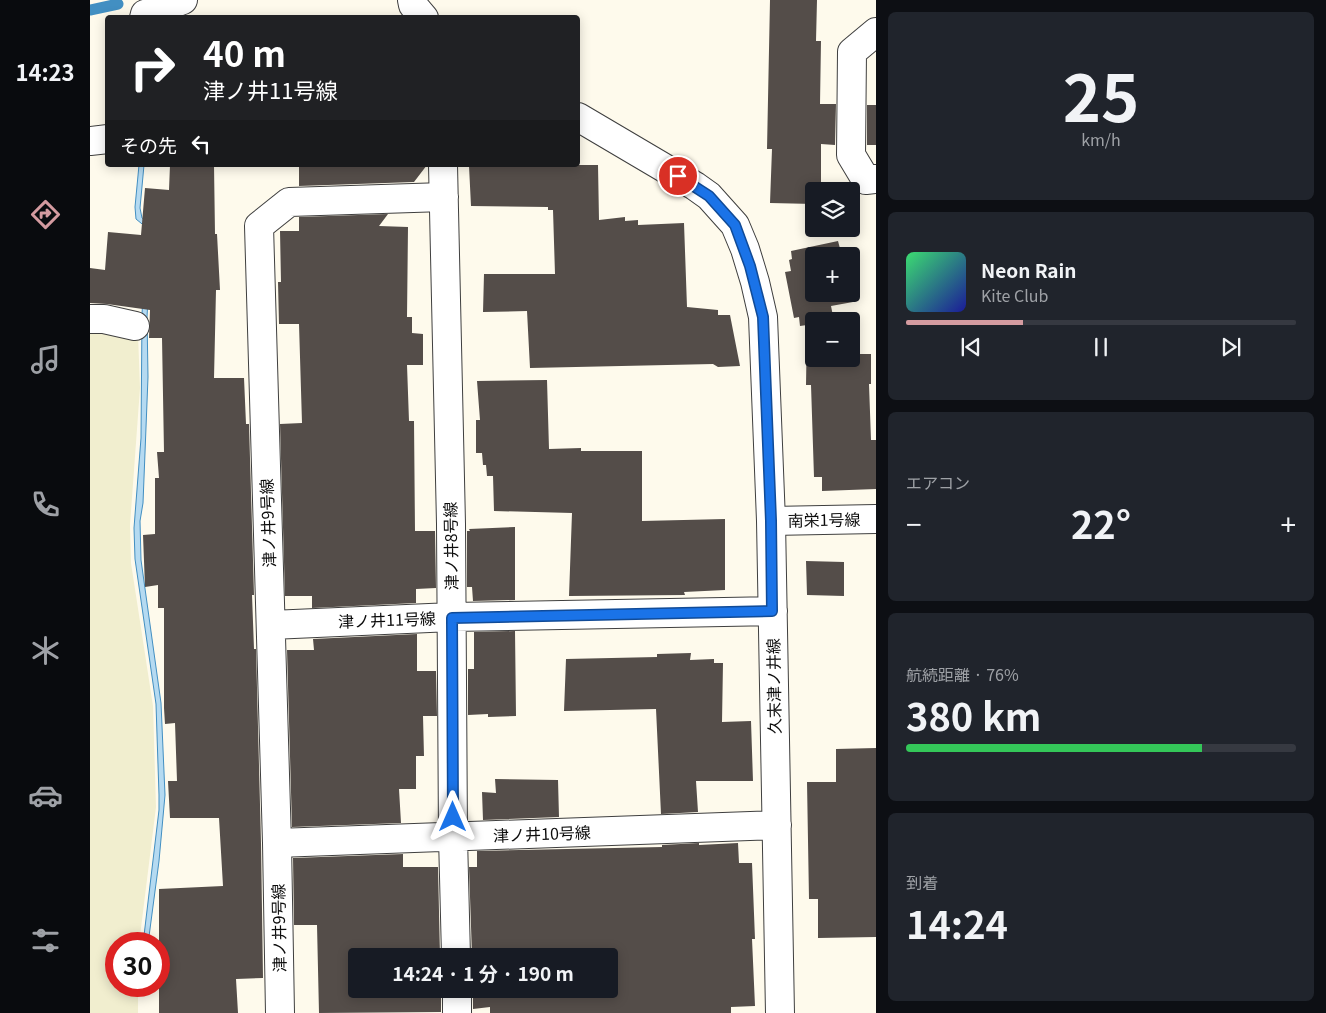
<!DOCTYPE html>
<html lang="ja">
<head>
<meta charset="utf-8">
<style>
  :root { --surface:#171b24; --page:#20242c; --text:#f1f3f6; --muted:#9ea1a6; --line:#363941; --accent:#d49ba0 }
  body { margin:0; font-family:Georgia,"Noto Sans JP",serif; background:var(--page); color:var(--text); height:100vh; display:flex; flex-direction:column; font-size:19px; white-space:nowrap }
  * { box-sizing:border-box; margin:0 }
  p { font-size:16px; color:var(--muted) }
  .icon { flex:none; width:28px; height:28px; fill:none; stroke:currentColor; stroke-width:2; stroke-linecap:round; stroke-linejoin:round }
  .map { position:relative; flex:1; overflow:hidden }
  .sheet { display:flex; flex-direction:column; gap:12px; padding:12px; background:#0d0f14; width:450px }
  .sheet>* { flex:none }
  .guide { position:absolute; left:15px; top:15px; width:475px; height:152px; border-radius:5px; box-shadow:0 2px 12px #0003; background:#202124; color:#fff; overflow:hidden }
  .controls { position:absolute; left:715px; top:182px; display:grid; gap:10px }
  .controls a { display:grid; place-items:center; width:55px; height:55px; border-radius:5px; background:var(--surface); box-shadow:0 2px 12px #0003; font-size:25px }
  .speed { position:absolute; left:15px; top:932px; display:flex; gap:10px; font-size:25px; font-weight:700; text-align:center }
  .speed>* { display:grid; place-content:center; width:65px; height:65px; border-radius:50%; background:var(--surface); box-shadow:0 2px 12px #0003; line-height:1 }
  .speed .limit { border:8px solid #d22; background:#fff; color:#111 }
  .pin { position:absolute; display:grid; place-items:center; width:42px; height:42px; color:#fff; margin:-21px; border:2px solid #fff; border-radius:50%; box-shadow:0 1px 5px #0007 }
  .me { position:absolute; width:55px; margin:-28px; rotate:0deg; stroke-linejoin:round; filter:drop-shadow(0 0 4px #0008) }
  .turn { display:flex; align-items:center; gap:18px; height:105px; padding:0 15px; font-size:22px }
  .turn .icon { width:65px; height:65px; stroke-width:2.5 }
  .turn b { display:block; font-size:35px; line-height:42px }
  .then { display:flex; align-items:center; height:48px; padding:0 15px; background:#0003; gap:10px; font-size:19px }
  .big { font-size:38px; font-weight:700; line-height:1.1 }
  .sheet .widget { flex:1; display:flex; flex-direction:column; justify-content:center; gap:8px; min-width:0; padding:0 18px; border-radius:8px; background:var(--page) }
  .sheet .dial { align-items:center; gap:0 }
  .dial b { font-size:65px; line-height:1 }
  .song { display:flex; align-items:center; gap:15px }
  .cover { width:60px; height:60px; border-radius:8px; background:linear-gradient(135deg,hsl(140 70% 55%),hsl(240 70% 35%)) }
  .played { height:5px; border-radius:2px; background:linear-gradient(90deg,var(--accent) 30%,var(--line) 30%) }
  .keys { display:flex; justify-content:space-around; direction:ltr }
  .heat { display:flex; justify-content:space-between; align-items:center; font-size:28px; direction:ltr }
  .charge { height:8px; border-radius:4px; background:linear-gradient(90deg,#34c759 76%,var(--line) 0) }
  .trip { position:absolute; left:258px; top:948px; width:270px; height:50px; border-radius:5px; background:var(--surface); box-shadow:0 2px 12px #0003; font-weight:700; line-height:50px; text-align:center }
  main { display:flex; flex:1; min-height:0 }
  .dock { display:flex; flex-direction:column; width:90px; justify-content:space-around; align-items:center; background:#090b0e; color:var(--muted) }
  .dock .icon { width:35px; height:35px }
  .dock .selected { color:var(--accent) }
  .dock b { font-size:22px; color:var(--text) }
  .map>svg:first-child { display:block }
  .farmland { fill:#f1eecf }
  .water { fill:#b5daf1; stroke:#428fc2 }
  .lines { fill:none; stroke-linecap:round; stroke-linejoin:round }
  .stream { stroke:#428fc2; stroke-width:11 }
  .building { fill:#544d49 }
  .minor-casing { stroke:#3f3f3f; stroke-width:30 }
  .minor { stroke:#fff; stroke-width:28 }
  .route-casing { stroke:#114b97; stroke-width:12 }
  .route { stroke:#1a73e8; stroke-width:9 }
  .labels { text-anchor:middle; stroke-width:5; stroke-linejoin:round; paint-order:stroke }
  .street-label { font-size:16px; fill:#0c0c0c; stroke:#fff }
</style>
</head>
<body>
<main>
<nav class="dock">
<b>14:23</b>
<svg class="icon selected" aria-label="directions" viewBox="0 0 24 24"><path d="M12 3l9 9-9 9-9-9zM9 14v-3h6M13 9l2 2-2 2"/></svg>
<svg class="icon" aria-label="music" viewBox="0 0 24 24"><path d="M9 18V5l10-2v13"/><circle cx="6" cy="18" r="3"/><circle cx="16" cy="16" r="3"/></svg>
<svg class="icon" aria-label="phone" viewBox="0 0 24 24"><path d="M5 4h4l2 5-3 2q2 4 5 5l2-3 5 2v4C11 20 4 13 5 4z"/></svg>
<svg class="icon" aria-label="climate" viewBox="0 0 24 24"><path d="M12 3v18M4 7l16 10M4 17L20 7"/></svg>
<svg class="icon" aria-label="car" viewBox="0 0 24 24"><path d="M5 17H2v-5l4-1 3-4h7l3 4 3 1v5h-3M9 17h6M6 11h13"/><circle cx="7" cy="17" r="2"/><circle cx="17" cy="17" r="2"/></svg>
<svg class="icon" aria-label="filters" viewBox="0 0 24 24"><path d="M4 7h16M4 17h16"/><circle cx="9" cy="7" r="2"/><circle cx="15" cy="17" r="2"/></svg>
</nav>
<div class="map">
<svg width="786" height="1013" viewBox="0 0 786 1013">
  <rect width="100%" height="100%" fill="#fefaec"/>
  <!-- farmland -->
  <path class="farmland" d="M0,329L48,334L50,388L40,525L41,563L63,706L66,807L49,944H26V986H48V1013H0Z"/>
  <!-- water -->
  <path class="water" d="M49,165H54L50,208L52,218L62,226L57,317L58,377L53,503L50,521L51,560L71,703L75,795L69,861L58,944H53L69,810V795L66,704L45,559L44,528L51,438L52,314L57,228L46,219L45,207Z"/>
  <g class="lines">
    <!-- stream -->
    <path class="stream" d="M0,10L28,4"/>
  </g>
  <!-- building -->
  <path class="building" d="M680,0H727L726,41H731L730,104H746L745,145L731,144V191H724V204L680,203L682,149H677Z
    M777,105H786V145H777Z
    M80,165H124L125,234H127L130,290H126L124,378H154L156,424H159L164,595H162L164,649H166L171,843L173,978L146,979L148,1013H69V889L133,886L129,818H80L78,781H87L85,723L75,724L74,708V608H68V585L55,587L53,535L65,534V478H69L67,452H74L72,338H59L60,310L17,304L0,303V268L15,270L18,232L51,235L55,188L79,190Z
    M209,165H337L324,182L209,186Z
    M398,165H508L509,220L535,217V221L548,220V225L594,223L597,307L628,310V315H640L650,366L628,367L623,364L440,368L437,311L393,312L394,274H465L463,210H458V207L381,206L379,166L398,167Z
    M298,214L289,226L318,227L317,317H322V333L333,334V365H317L319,421H324L325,531H345L346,588L326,589V603L222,608V596H195L190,424L212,423L209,324H189L188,282H191L190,231H209V217Z
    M748,241L752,256H724V294H761L763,302L741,306L744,321H724V359H761V354H781V384H779L781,440H786V489L732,491V477H724L721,385H716L717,325L710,326L709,317L704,318L695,272L701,271L699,260L702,259L701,251Z
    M457,380L459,449L491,448V451H552V521L635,519V590L594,592L595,595L479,596L482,513L404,511L403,476H397L396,465H393L392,453H386V420H390L387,381Z
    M425,527V600L383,601L382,587H377V531H380L379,529Z
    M716,561L754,562V596L717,595Z
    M425,631L426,716L398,717V714L378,715V669H384V632Z
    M327,634V671H346L347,716H333L334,756H326V789H309L311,823L202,827L197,650H224L223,639Z
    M601,653L600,660L624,659V663H633L632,722L661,721L663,781H606L608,812L571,814L566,709L474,711L476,659L567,657V654Z
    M786,748V937L728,938V899H719L717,782H746V749Z
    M405,779L468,780L469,817L393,820L392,792L406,793Z
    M609,843V845L648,843L649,863H662L665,939H662L665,1006L641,1007V1013H400V1007L383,1009V989H519V956H382L379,867H387V851L572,847V845Z
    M313,854V867H348L350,956H266V989H351V1012L229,1013L227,925H204L203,858Z"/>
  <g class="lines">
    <defs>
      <path id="minor" d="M322,0L323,5L334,18
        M54,18L55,14L93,0
        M786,32L762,52L761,155L776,180L786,179
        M488,117L605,186L619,196L645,225L655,249L665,282L673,317L681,521L690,1013
        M0,141L18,139
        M353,165L361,524L363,837L366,956
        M0,319H14L45,326
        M681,521L786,519
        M181,625L362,617L683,611
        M187,843L687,825
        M367,989V1013
        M190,1013L187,843L169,226L199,202L354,197"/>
    </defs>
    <!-- minor casing -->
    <use href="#minor" class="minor-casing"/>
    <!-- minor -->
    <use href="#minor" class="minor"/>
  </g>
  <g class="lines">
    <defs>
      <path id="route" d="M363,817L362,618L682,611L681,521L673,317L660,266L645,225L619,196L588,176"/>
    </defs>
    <!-- route casing -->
    <use href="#route" class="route-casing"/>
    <!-- route -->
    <use href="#route" class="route"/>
  </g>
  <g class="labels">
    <!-- street labels -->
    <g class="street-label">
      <text transform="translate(734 520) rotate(-1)" y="6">南栄1号線</text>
      <text transform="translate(178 523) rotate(-92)" y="6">津ノ井9号線</text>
      <text transform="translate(361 546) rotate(-91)" y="6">津ノ井8号線</text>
      <text transform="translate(297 620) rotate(-2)" y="6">津ノ井11号線</text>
      <text transform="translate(684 686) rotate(-91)" y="6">久末津ノ井線</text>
      <text transform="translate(452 834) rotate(-2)" y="6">津ノ井10号線</text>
      <text transform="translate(189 928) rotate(-91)" y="6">津ノ井9号線</text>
    </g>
  </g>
</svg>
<div class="controls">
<a><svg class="icon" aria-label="layers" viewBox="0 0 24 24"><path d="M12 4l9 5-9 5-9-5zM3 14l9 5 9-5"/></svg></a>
<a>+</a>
<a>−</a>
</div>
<div class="speed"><div class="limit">30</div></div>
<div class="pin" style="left:588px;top:176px;background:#d93025"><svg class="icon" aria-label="arrive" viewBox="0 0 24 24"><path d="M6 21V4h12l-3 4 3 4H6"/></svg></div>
<svg class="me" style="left:363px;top:817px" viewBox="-20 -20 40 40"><path d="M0-17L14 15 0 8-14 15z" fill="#1a73e8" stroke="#fff" stroke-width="4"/></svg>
<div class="trip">14:24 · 1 分 · 190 m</div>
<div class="guide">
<div class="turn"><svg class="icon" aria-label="right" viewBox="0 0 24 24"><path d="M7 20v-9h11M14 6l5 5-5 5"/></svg><div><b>40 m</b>津ノ井11号線</div></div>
<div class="then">その先<svg class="icon" aria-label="left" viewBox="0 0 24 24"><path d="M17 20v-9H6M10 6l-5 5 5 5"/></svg></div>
</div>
</div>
<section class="sheet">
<div class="widget dial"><b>25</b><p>km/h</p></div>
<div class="widget">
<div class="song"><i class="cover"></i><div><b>Neon Rain</b><p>Kite Club</p></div></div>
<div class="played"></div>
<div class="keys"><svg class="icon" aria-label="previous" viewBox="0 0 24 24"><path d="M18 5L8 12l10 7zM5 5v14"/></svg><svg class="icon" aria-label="pause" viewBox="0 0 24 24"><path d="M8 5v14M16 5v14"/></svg><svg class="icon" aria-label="next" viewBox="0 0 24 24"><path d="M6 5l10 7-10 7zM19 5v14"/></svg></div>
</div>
<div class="widget"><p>エアコン</p>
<div class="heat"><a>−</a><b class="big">22°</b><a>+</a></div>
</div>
<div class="widget"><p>航続距離 · 76%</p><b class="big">380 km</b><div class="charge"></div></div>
<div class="widget"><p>到着</p><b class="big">14:24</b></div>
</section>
</main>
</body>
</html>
